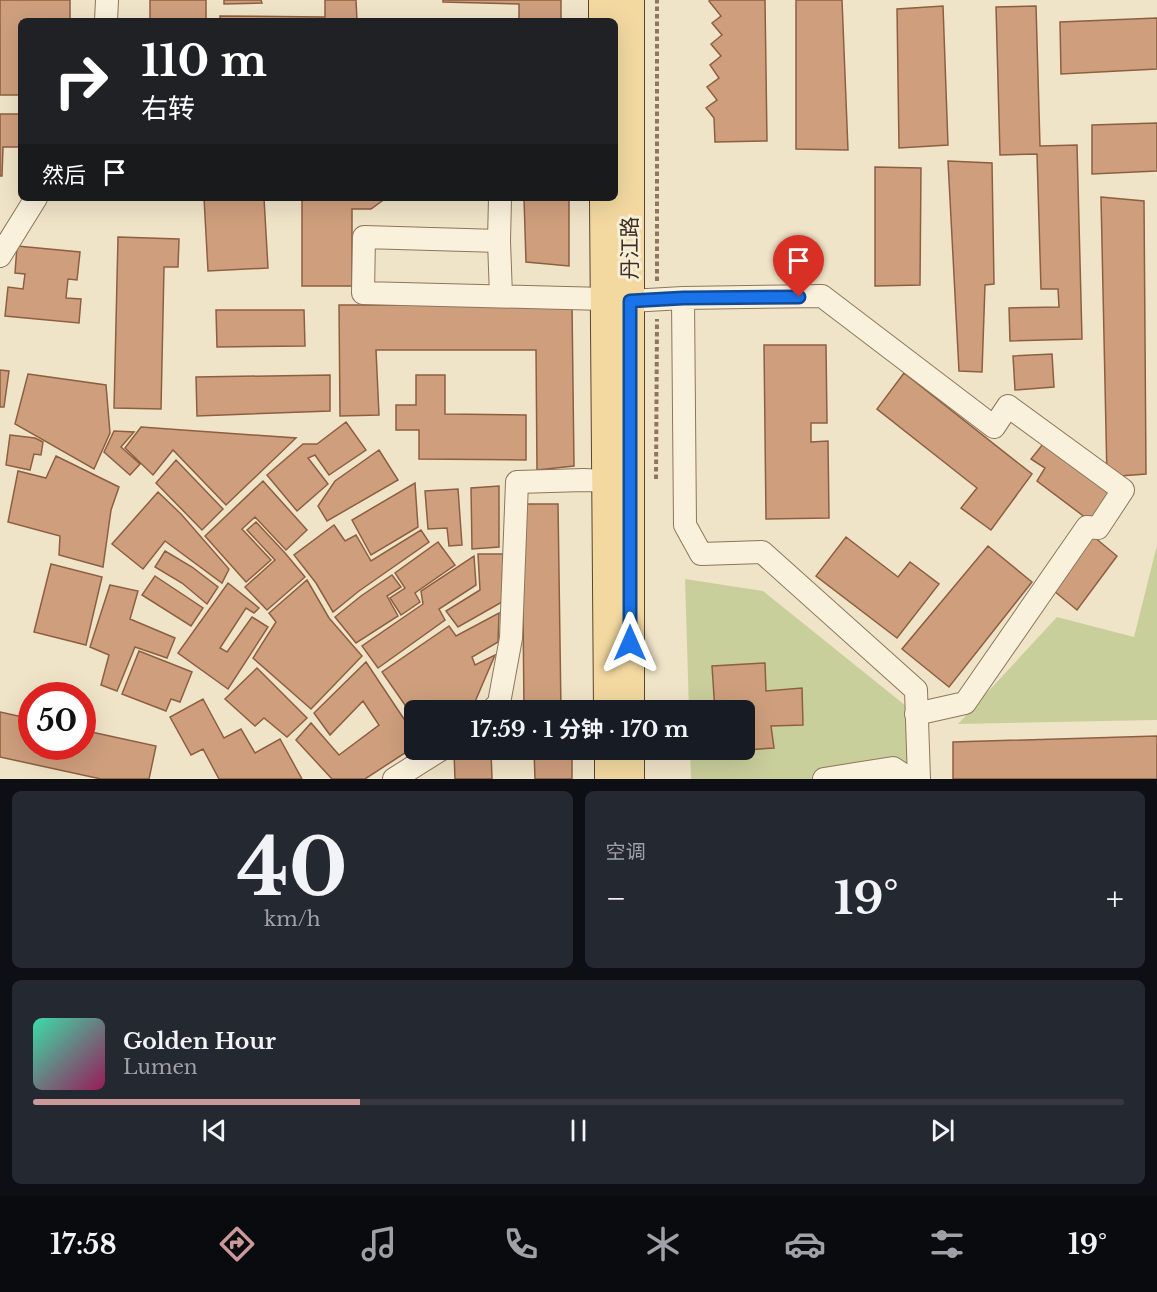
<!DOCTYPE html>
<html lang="zh">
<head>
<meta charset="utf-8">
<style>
  :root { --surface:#171b24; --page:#242831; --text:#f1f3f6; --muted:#9ea1a6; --line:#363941; --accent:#cc999b }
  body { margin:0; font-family:"Libre Baskerville","Noto Sans SC",serif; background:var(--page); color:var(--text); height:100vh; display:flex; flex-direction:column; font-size:22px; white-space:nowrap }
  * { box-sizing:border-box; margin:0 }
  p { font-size:20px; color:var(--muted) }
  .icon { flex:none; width:33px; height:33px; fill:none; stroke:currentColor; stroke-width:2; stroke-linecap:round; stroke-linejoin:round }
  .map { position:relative; height:779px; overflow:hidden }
  .sheet { display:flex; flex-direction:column; gap:12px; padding:12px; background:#0d0f14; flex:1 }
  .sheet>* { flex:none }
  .hud { position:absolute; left:18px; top:18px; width:600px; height:183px; border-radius:9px; box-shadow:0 6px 24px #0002; background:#202124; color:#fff; overflow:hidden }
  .speed { position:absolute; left:18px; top:682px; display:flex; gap:12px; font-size:30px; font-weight:700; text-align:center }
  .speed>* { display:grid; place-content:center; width:78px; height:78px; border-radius:50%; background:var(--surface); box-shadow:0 6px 24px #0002; line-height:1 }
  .speed .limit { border:9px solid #d22; background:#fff; color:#111 }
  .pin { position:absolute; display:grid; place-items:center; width:51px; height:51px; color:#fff; margin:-62px -26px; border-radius:50% 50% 50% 0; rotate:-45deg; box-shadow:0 0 6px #0007 }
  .pin .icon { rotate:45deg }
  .me { position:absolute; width:66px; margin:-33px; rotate:0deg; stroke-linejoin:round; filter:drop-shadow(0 0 4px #0008) }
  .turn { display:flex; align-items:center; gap:21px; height:126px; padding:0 24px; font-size:27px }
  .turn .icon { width:78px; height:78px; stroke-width:2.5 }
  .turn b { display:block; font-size:42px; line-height:51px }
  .then { display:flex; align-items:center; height:57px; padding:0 24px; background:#0003; gap:12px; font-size:22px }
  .big { font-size:45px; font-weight:700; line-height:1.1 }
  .sheet .tile { flex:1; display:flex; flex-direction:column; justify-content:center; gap:9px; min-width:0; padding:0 21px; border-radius:9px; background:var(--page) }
  .sheet .dial { align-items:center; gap:0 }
  .dial b { font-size:78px; line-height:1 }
  .song { display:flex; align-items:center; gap:18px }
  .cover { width:72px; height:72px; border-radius:9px; background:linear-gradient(135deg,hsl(160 70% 55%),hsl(330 70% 35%)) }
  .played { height:6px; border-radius:3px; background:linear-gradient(90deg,var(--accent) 30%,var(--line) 30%) }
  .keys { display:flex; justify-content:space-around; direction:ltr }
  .heat { display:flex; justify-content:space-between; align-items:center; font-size:33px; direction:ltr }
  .sheet .tiles { flex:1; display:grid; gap:12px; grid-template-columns:1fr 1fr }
  .tile:last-child { grid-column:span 2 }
  .trip { position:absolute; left:404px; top:700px; width:351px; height:60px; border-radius:9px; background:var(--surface); box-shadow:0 6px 24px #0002; font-weight:700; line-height:60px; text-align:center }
  .tabs { display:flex; height:96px; justify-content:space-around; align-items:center; background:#090b0e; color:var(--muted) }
  .tabs .icon { width:42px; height:42px }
  .tabs .active { color:var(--accent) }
  .tabs b { font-size:27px; color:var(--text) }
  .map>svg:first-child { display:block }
  .green { fill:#c9cf9b }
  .building { fill:#cf9f7d; stroke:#8d5f41; stroke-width:1.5 }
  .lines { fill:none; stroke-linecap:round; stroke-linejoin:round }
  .minor-casing { stroke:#8d765c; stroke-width:24 }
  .major-casing { stroke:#5b4430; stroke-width:30 }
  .path { stroke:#8d765c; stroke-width:4; stroke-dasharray:4.5 3; stroke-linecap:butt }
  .minor { stroke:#faf1dc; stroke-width:22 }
  .major { stroke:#f3d9a0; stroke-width:28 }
  .route-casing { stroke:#114b97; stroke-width:15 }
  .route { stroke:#1a73e8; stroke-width:10 }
  .labels { text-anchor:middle; stroke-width:6; stroke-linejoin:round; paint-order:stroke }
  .street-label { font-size:21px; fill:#3d2e20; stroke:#f7eed8 }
</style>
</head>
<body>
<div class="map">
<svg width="1157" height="779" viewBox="0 0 1157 779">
  <rect width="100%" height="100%" fill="#f0e4c8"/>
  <!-- green -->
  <path class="green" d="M1157,545V720L958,724L1057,617L1134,637Z
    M685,579L763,591L916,714L907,779H691L690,750H744V711H689Z"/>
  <!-- building -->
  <path class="building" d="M0,0H70V21H21V95H0Z
    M150,0H206V21H150Z
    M224,0H261L262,3L224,4Z
    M325,0H356L357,21H220V16L325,17Z
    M443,0H561V21H519V4L443,2Z
    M710,0H765L767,141L715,142L714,118L706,108L717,100L707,87L719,78L710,65L721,56L711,44L722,35L712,23L721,16L709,1Z
    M796,0H842L848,150L796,149Z
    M943,6L948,145L899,148L897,9Z
    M1036,6L1040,146L1077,145L1082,339L1010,341L1009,308L1059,307L1058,289H1041L1037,154L1000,155L996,7Z
    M1157,18V69L1061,74L1060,22Z
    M0,114H21V147H3L2,176H0Z
    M1157,123V171L1092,174V125Z
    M948,161L992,163L994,284L985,285L982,372L959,371Z
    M875,167L921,168L920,285L875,286Z
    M1101,197L1144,201L1146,474L1107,477Z
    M204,198H264L268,268L208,271Z
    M302,198H386L371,209H352V286H302Z
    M524,198H569V266L526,262Z
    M118,237L179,239L178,267H164L161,409L114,408Z
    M17,246L80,252L77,280L68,279L66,298L81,299L79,323L5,316L8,287L23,289L25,274L15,273Z
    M339,305H572L574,466L537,470L536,350H376L379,415L340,416Z
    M216,310H304L305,346L217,347Z
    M764,345H826L827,423H811V442L828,441L829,518L766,519Z
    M1052,354L1054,387L1015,390L1013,356Z
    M0,370L9,371L4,407H0Z
    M904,373L1032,474L991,530L961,508L977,488L877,409Z
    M28,374L106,385L110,433L94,469L15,424Z
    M330,375V411L197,416L196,377Z
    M416,375H445V414L526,415V460L419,459V430H396V405H416Z
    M346,422L366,450L329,475L315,455L308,458L328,484L297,511L267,475L303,444H317Z
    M141,427L296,438L226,505L173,450L153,475L125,448Z
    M114,431L134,432L121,447L140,464L130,475L104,452Z
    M10,435L35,438L43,442L41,455L34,454L30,470L6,465Z
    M1047,439L1113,488L1090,521L1037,481L1045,468L1031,459Z
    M379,450L398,480L327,521L318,506L335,481Z
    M56,456L119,487L111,510L103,567L59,555L60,536L8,522L18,471L46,478Z
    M176,460L223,509L202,530L156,483Z
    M263,481L307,530L286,550L255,517L242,529L271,560L246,582L205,536Z
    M415,483L418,527L371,555L352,520Z
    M499,486V547L472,549L471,488Z
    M458,489L462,545L449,546L447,528L428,529L425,491Z
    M158,492L181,514L229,569L222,583L165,541L143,569L112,544Z
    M522,504H558L561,711H524Z
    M256,522L285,553L305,577L267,610L245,587L275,560L247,530Z
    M334,525L345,541L356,535L371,561L421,530L429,542L359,591L333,612L316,583L294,555Z
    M1088,532L1117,556L1077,610L1048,586Z
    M846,537L898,577L910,562L939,584L897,638L816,576Z
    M438,542L455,565L415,593L420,602L401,615L390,598L405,588L395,573Z
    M988,546L1032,582L949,687L902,649Z
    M165,551L192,567L218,587L207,604L182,583L155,567Z
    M478,554H503L502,602L458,627L446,611L480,590Z
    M474,556L476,585L439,609L445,620L378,668L362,646L423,604L421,591Z
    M51,564L102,577L86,645L34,632Z
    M392,575L401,587L387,596L398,616L356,643L335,617L361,596Z
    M155,576L203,608L191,626L142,595Z
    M307,580L329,618L362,656L311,709L253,658L276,622L269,613Z
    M228,583L259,608L254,613L246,608L220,648L227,652L252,617L268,627L228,689L178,653Z
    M110,585L138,591L130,619L175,638L167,658L135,647L117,691L101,685L109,655L90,647Z
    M499,613L498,642L472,657L475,665L495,655L471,711H414V718L382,672L449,626L456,636Z
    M139,651L192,672L180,702L171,699L166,711L122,694Z
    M366,662L414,734V747L365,779H332L296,740L311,723L339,755L379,725L363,701L330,735L314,713Z
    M765,663L766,691L802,688L803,725L771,726L774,748L718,752L717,750H744V711H715L712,666Z
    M257,668L307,718L287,737L264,718L255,726L225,699Z
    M203,699L224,738L241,729L255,753L280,739L302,779H219L203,749L191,755L170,717Z
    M0,712L32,719V747H82V730L156,746L149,779H101L0,757Z
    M1157,736V779H953V742Z
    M534,750H572V779H535Z
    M491,751L492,779H455L454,752Z"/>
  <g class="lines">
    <defs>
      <path id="minor" d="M106,21L107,0
        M499,241L500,198
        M0,256L36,198
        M501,296L499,241L364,237L363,293L605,299
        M683,298L822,296L994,427L1008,406L1123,490L1098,528L1087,527L965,703L916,714
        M630,301L683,298L685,525L701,554L762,552L916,690L919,779
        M491,711L499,703L511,638L517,482L584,480L607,481
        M394,779L440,750
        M824,779L893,768L910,779"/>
      <path id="major" d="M603,0V21
        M604,198L608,711
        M630,711V0
        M609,750V779
        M630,779V750"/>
    </defs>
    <!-- minor casing -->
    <use href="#minor" class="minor-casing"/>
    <!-- major casing -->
    <use href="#major" class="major-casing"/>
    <!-- path -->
    <path class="path" d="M657,281V0
      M656,479L657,319"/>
    <!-- minor -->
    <use href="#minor" class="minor"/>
    <!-- major -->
    <use href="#major" class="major"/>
  </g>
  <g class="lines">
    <defs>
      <path id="route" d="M630,643V301L683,298L799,297"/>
    </defs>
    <!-- route casing -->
    <use href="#route" class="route-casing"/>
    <!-- route -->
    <use href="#route" class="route"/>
  </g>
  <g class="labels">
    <!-- street labels -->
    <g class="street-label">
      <text transform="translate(630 248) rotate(-90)" y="7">丹江路</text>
    </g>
  </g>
</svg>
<div class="speed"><div class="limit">50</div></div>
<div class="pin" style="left:799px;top:297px;background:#d93025"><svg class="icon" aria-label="arrive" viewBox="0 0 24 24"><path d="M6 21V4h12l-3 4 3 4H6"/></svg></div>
<svg class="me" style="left:630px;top:643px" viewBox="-20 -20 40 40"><path d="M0-17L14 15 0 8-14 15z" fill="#1a73e8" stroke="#fff" stroke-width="4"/></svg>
<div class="trip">17:59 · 1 分钟 · 170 m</div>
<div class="hud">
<div class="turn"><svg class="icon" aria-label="right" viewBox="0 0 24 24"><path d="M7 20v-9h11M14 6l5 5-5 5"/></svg><div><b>110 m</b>右转</div></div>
<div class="then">然后<svg class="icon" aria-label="arrive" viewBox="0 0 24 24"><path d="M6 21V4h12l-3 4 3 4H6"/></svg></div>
</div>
</div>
<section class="sheet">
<div class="tiles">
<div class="tile dial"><b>40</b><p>km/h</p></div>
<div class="tile"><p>空调</p>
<div class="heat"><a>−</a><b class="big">19°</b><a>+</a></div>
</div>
<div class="tile">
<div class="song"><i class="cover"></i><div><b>Golden Hour</b><p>Lumen</p></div></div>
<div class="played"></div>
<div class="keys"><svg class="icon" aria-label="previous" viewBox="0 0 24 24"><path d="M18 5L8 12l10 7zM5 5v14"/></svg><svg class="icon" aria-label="pause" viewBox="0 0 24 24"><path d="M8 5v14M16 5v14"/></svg><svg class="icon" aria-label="next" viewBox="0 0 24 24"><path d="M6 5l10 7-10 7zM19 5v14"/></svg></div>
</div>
</div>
</section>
<nav class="tabs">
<b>17:58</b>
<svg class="icon active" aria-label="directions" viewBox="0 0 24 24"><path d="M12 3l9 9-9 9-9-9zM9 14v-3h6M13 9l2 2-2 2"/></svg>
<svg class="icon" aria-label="music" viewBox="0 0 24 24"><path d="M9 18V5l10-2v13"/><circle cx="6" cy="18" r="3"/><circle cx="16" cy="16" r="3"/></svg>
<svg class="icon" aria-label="phone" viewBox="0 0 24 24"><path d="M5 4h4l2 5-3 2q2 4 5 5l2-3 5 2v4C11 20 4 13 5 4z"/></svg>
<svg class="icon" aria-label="climate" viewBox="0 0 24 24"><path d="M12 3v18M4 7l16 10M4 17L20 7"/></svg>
<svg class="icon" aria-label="car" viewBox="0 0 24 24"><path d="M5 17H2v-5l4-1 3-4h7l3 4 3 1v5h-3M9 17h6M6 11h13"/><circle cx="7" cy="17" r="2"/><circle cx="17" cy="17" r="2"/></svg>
<svg class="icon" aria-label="filters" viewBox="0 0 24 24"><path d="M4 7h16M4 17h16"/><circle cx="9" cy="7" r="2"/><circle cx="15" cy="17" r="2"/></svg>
<b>19°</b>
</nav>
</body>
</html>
